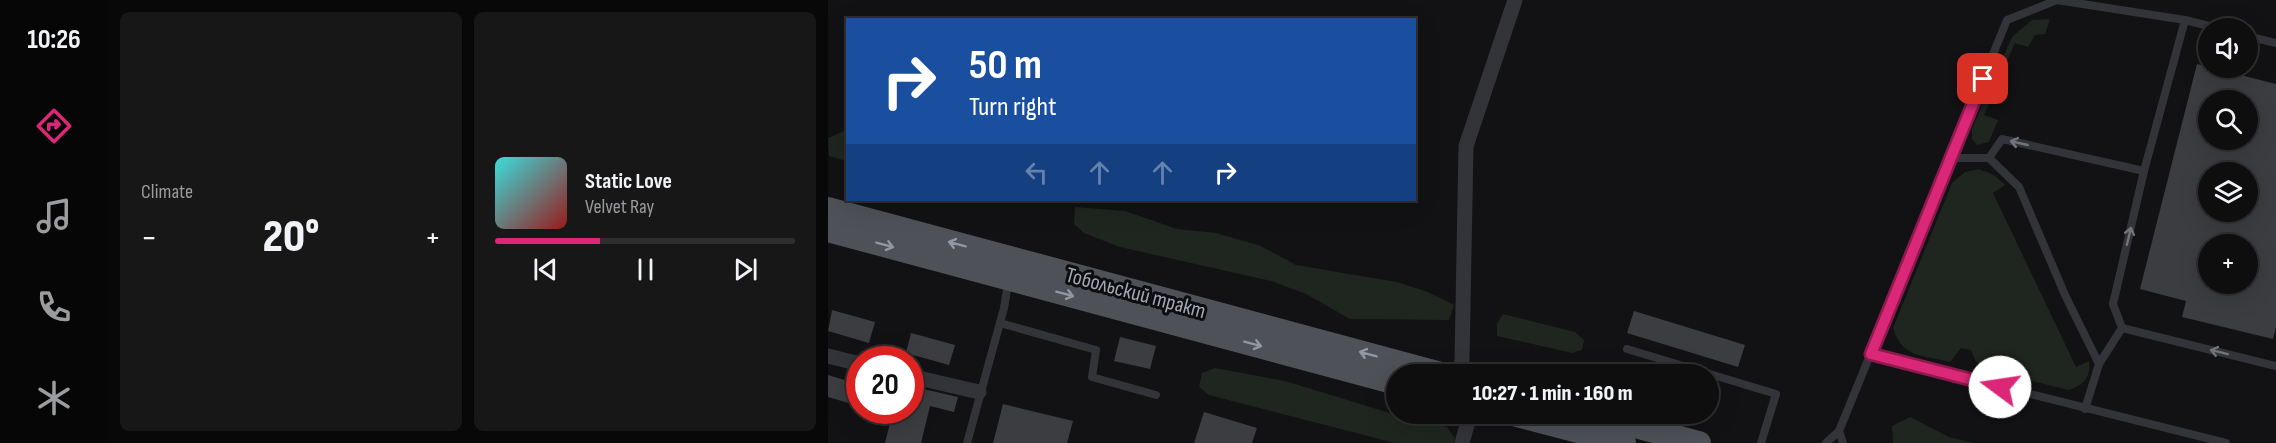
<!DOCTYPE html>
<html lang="en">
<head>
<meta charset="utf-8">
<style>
  :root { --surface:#0e0e0f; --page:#171718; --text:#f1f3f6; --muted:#9b9c9e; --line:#2e2e2f; --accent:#db2777 }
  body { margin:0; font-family:"Sofia Sans Condensed",sans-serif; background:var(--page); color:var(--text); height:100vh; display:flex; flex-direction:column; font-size:22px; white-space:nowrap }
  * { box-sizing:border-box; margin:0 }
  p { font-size:20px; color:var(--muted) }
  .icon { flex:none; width:33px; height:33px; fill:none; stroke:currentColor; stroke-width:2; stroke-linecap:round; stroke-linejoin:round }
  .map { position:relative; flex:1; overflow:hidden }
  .details { display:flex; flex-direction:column; gap:12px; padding:12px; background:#080808; width:720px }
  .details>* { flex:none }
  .guide { position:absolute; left:18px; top:18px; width:570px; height:183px; border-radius:0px; box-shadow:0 6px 24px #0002,0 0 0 2px var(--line); background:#1a4fa0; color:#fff; overflow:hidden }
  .buttons { position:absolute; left:1370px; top:18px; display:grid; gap:12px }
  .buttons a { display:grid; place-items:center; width:60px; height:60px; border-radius:50%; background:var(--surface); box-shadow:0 6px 24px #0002,0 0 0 2px var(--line); font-size:30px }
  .speed { position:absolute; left:18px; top:346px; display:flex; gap:12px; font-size:30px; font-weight:700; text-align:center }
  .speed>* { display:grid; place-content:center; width:78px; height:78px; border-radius:50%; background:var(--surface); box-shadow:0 6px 24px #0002,0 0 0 2px var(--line); line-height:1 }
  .speed .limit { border:9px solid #d22; background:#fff; color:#111 }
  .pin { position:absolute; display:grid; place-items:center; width:51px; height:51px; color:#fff; margin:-26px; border-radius:12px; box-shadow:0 3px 9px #0006 }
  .me { position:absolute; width:66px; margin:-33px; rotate:284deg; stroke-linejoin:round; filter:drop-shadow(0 0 4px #0008) }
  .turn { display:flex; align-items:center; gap:21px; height:126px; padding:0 24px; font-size:27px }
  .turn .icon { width:78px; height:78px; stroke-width:2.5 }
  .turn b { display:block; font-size:42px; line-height:51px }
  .lanes { display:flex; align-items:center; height:57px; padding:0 24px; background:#0003; justify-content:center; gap:30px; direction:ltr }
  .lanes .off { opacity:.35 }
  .big { font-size:45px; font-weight:800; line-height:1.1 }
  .details .tile { flex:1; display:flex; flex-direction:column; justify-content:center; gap:9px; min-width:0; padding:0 21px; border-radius:9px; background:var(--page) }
  .song { display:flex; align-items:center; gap:18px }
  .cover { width:72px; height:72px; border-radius:9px; background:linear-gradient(135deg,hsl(180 70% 55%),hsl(0 70% 35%)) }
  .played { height:6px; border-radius:3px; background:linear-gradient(90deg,var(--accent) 35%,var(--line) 35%) }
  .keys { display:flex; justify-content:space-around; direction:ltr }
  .heat { display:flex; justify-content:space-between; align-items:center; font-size:33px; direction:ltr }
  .details .tiles { flex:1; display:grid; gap:12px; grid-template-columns:repeat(2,1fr) }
  .trip { position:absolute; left:558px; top:364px; width:333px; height:60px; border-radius:30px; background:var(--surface); box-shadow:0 6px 24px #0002,0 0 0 2px var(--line); font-weight:800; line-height:60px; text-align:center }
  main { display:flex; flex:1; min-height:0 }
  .tabs { display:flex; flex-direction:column; width:108px; justify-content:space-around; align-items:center; background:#060606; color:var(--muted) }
  .tabs .icon { width:42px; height:42px }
  .tabs .active { color:var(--accent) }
  .tabs b { font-size:27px; color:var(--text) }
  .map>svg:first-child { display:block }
  .green { fill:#1e261f }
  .building { fill:#3c3d41; fill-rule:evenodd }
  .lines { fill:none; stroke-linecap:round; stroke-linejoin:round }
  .service { stroke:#333439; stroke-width:8 }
  .minor { stroke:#333439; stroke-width:15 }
  .primary { stroke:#4f5158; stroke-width:24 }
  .oneway { stroke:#71747d }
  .oneway2 { stroke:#9297a2 }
  .route-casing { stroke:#8e194d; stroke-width:15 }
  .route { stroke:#db2777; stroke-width:10 }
  .labels { text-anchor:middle; stroke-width:6; stroke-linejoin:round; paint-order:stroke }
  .street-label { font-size:22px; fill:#a3a8b4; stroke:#0d0d0f }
</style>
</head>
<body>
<main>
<nav class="tabs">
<b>10:26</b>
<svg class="icon active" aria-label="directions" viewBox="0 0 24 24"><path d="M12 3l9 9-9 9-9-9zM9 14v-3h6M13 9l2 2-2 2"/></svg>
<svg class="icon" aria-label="music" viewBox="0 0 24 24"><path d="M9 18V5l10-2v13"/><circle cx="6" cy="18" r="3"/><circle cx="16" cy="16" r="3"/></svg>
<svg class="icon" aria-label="phone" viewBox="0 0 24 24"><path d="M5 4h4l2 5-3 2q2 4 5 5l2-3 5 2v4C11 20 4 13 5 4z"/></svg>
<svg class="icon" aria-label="climate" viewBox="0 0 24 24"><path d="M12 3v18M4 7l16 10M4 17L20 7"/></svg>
</nav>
<section class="details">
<div class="tiles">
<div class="tile"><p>Climate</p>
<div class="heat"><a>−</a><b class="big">20°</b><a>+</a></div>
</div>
<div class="tile">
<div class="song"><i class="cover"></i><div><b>Static Love</b><p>Velvet Ray</p></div></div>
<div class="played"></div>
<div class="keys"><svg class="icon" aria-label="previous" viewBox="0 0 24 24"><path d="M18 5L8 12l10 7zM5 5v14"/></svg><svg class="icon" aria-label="pause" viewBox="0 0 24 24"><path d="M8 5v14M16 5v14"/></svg><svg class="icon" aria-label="next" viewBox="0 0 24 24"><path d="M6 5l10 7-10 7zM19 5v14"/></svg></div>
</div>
</div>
</section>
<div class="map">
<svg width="1448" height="443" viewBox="0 0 1448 443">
  <rect width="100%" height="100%" fill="#121214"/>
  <!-- green -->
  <path class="green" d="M1222,19L1217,34L1207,35L1200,47L1187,43L1156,115L1170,120L1161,142L1149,145L1144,139V129L1184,37L1204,20Z
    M19,130V161L1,156L0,138Z
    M1151,169L1166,175L1177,185L1165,193L1248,367L1261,361C1263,377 1256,385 1241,390L1159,370L1148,362L1143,350L1133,348L1122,362C1094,355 1074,358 1065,328L1124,183L1137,172Z
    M247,207L297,211L349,229L388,233L433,246L468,265L569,282L600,292L626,305L621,320L522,319L478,294L443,281L292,247L256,233L246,224Z
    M675,314L747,332L756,340L754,350L744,353L669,336V323Z
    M387,368L457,381L575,417L619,427L627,438L626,443H567L381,395L371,387L374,373Z
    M1082,417L1121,437L1145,443H1065L1064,426Z"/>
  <!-- building -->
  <path class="building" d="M1369,64L1448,84V327L1445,339L1354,317L1358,301L1312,289ZM1380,100H1419V140H1380ZM1380,172H1419V212H1380ZM1380,244H1419V284H1380Z
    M4,310L47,322L41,343L0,331Z
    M806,311L917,345L910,367L799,333Z
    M83,333L127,345L121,365L78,353Z
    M292,337L328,346L322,369L286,361Z
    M0,375L30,384L24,404L0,397Z
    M82,386L130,397L126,412L102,406L93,443H57L65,411H82Z
    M175,404L245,421L239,443H165Z
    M376,412L429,428L424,443H366Z"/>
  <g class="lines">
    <!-- service -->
    <path class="service" d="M1419,36L1448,43
      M1124,158H1161L1174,139L1316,171L1285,304L1294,328L1448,366
      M1161,158L1191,187L1237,295L1271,364L1257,409
      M1316,171L1357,20
      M172,323L268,350L264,377L328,395
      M799,349L948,394L933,443
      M1043,354L1398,443
      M1271,364L1294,328
      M1011,431L1015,443
      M139,443L176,308L180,283
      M998,443L1011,431L1179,20L1229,0L1357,20L1389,28"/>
    <!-- minor -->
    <path class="minor" d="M0,356L32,364
      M631,375L634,360L638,146L687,0
      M82,376L151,392
      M634,443L642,414"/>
    <!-- primary -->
    <path class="primary" d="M0,209L617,375
      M0,230L568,383
      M685,414L796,443
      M762,414L871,443"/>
  </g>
  <!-- one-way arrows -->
  <defs><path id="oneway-shaft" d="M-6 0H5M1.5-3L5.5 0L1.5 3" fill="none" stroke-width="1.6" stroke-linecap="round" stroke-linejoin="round" transform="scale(1.5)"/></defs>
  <g class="oneway">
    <use href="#oneway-shaft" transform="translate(1191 143) rotate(-167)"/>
    <use href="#oneway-shaft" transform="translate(1301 236) rotate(-76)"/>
    <use href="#oneway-shaft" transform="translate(1391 352) rotate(-166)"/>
  </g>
  <g class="oneway2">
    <use href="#oneway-shaft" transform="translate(129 244) rotate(-165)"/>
    <use href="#oneway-shaft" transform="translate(57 245) rotate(15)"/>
    <use href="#oneway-shaft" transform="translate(237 294) rotate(15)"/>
    <use href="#oneway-shaft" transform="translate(425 344) rotate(15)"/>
    <use href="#oneway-shaft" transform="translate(540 354) rotate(-165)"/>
  </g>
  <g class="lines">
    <defs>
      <path id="route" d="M1155,79L1043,354L1172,387"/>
    </defs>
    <!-- route casing -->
    <use href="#route" class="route-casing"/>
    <!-- route -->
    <use href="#route" class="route"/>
  </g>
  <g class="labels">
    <!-- street labels -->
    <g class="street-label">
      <text transform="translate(308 292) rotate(15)" y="8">Тобольский тракт</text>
    </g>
  </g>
</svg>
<div class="buttons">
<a><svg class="icon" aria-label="sound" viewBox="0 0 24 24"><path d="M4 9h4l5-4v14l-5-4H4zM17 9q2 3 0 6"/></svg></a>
<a><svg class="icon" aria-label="search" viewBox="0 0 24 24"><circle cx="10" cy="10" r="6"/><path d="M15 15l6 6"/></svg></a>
<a><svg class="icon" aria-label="layers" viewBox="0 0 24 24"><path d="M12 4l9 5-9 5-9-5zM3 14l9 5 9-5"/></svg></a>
<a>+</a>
</div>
<div class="speed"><div class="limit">20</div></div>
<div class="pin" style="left:1155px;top:79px;background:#d93025"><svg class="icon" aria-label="arrive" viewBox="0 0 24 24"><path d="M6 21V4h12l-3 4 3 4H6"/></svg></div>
<svg class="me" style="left:1172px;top:387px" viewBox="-20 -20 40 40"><circle r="19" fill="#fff"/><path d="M0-13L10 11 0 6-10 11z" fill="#db2777"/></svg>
<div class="trip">10:27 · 1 min · 160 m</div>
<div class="guide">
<div class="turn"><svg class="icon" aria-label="right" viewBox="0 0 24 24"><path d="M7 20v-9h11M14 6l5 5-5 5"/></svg><div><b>50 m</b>Turn right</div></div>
<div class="lanes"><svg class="icon off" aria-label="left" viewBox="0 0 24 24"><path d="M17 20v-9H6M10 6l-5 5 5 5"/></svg><svg class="icon off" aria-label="ahead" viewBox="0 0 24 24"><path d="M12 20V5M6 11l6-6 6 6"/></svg><svg class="icon off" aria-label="ahead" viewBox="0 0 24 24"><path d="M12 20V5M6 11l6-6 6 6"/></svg><svg class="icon" aria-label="right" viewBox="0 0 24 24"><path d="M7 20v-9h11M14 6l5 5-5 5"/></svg></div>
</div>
</div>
</main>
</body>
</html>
